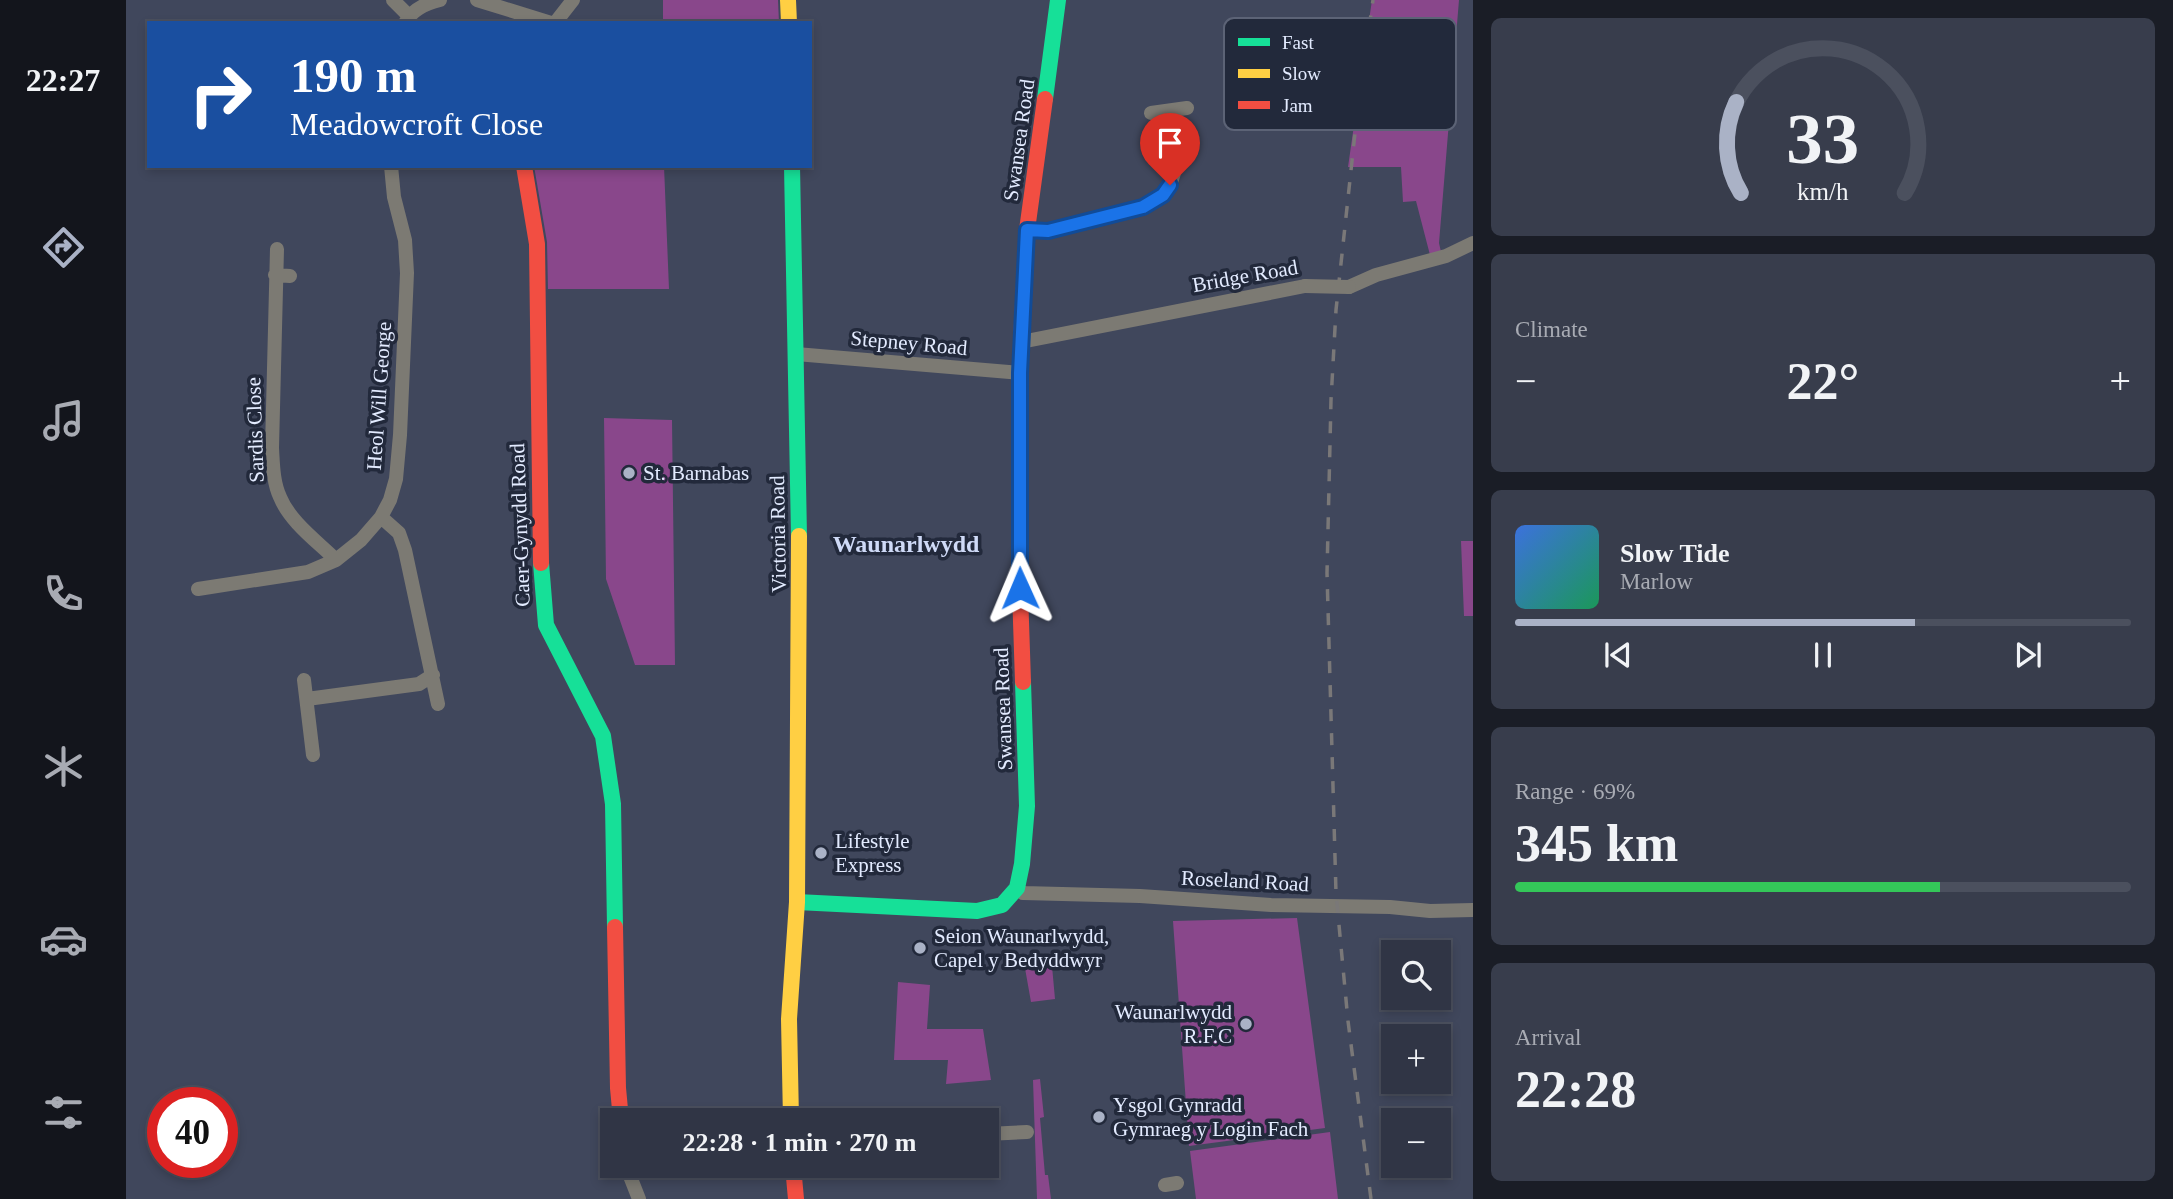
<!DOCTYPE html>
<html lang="en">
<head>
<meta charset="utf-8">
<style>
  :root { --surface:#303545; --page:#383d4c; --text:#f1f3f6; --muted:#a8abb3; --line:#4b505e; --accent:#aab2c6 }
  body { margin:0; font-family:"Times New Roman",serif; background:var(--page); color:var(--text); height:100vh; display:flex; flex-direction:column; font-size:26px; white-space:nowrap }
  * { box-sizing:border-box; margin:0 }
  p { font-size:23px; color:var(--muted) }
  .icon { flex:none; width:38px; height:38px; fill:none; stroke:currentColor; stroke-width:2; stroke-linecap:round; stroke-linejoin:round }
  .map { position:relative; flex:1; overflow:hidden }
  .sheet { display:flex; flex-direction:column; gap:18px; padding:18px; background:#1a1d26; width:700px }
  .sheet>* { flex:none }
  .banner { position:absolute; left:21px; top:21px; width:665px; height:147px; border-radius:0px; box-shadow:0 4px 10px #0003,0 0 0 2px var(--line); background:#1a4fa0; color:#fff; overflow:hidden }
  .buttons { position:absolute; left:1255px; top:940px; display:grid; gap:14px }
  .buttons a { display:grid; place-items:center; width:70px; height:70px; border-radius:0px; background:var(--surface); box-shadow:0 4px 10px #0003,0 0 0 2px var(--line); font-size:35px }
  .speed { position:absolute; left:21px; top:1087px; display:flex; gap:14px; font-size:35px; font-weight:700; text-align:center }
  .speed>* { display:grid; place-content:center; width:91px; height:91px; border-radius:50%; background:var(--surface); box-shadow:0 4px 10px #0003,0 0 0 2px var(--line); line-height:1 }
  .speed .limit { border:10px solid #d22; background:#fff; color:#111 }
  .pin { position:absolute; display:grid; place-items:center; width:60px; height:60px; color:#fff; margin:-72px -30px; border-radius:50% 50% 50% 0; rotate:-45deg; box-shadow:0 0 7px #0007 }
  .pin .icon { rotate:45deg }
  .me { position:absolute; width:77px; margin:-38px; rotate:359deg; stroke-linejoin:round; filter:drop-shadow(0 0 5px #0008) }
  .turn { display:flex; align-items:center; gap:24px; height:147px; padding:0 28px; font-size:32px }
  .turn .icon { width:91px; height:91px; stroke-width:2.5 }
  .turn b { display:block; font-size:49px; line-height:60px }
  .big { font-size:52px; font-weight:800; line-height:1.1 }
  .sheet .card { flex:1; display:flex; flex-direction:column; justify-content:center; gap:10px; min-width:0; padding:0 24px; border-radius:10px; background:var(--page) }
  .sheet .dial { align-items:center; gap:0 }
  .dial svg { height:182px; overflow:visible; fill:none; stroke:var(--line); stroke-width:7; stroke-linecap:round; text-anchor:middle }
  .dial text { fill:var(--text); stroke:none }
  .song { display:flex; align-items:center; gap:21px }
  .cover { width:84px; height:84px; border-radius:10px; background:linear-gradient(135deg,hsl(220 70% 55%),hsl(150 70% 35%)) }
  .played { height:7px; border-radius:4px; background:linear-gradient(90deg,var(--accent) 65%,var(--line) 65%) }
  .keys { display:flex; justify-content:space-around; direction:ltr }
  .heat { display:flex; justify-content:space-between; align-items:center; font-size:38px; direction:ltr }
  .charge { height:10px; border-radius:5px; background:linear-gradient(90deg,#34c759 69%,var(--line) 0) }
  .trip { position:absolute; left:474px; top:1108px; width:399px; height:70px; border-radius:0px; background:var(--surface); box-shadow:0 4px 10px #0003,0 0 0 2px var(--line); font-weight:800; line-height:70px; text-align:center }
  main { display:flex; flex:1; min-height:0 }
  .tabs { display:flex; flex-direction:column; width:126px; justify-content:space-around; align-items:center; background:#13151c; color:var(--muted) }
  .tabs .icon { width:49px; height:49px }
  .tabs .active { color:var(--accent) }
  .tabs b { font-size:32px; color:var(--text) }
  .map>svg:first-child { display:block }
  .green { fill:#89478b }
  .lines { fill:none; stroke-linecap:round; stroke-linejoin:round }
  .street { stroke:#7c7a73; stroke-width:14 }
  .fast { stroke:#16e098; stroke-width:16 }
  .slow { stroke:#ffcf43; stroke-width:16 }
  .jam { stroke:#f24e42; stroke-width:16 }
  .rail { stroke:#7a7878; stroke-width:3.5; stroke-dasharray:12 12; stroke-linecap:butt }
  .street-bridge { stroke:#7c7a73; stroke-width:14 }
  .route-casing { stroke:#114b97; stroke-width:18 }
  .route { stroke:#1a73e8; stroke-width:12 }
  .poi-dot { fill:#aab2c6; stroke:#22293b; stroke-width:2.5 }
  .labels { text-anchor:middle; stroke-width:7; stroke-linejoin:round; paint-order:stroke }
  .street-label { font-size:21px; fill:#e3ebff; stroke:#22293b }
  .poi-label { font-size:21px; fill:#e3ebff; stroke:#22293b; text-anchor:start }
  .quarter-label { font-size:24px; font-weight:bold; fill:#cfdaf7; stroke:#22293b }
  .key { fill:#22293b; stroke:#5c6376; stroke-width:2 }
  .key-label { font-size:19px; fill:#e3ebff }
</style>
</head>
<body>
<main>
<nav class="tabs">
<b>22:27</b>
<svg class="icon active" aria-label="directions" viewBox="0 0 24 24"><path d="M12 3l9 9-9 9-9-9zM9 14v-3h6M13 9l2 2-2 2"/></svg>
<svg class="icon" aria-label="music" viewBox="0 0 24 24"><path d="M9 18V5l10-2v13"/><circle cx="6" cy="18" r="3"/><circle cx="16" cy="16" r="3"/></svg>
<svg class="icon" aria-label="phone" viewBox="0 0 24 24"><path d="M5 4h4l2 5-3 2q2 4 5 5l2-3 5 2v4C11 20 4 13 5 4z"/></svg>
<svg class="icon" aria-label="climate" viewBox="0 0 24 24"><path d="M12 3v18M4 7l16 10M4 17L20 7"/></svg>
<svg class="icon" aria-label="car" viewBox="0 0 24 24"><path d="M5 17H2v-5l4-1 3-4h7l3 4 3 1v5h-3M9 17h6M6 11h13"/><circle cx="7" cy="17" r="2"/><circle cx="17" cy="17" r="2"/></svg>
<svg class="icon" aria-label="filters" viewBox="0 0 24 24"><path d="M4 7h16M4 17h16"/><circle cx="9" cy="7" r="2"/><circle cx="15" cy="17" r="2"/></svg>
</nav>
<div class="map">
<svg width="1347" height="1199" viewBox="0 0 1347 1199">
  <rect width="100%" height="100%" fill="#40475c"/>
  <!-- green -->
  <path class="green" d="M537,0H652L653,23H537Z
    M1246,0H1333L1313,243L1315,252L1304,255L1290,201L1277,202L1275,167H1222Z
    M408,166H538L543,289H422L421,242Z
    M478,418L546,420L549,665H509L480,579Z
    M1335,541H1347V616H1338Z
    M1171,918L1199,1128L1063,1146L1047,921Z
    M910,955L913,967L926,966L929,999L905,1002L897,957Z
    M772,982L804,985L801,1029H857L865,1080L820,1084L822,1060H768Z
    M914,1079L918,1117L914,1118L919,1175H922L925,1199H911L907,1080Z
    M1204,1132L1212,1199H1070L1064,1151Z"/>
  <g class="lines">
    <!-- street -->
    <path class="street" d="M267,0L283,16
      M351,0L425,23
      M279,23C286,10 301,3 314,0
      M429,23L447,0
      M1025,113L1061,108
      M901,230L922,231L1017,207L1037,195L1044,185L1050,167L1042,111
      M151,249L146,448C147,464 147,482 154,497C164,522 192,542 210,560
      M149,275L164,276
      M1223,287L1250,275L1320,256L1347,243
      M895,342L1179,286
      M670,354L894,373
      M255,517L273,533L279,550L312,704
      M72,589L182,572L210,560L235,540L255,517L264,500L270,479L274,435L281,273L279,240L268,197L265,166
      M178,680L187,755
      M181,699L293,684L307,675
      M891,888L897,893L1014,896L1145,905L1264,907L1304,911L1347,910
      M861,1134L901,1132
      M500,1166L513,1199
      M1039,1185L1051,1183"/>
    <!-- fast -->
    <path class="fast" d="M919,99L932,0
      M666,166L673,536
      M415,563L420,625L477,736L487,804L489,927
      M671,902L851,911L876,905L891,888L896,864L901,806L897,682"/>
    <!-- slow -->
    <path class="slow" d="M662,0L663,23
      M665,1120L663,1019L671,902L673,536"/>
    <!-- jam -->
    <path class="jam" d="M398,166L411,244L415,563
      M897,682L893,561L895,342L901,230L919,99
      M489,927L492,1088L495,1120
      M667,1166L670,1199"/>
    <!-- rail -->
    <path class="rail" d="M1245,1199L1222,1021L1210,893L1201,573L1205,400L1210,310L1232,105L1247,0"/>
    <!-- street-bridge -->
    <path class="street-bridge" d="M1179,286L1223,287"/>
  </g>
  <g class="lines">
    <defs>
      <path id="route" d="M894,588V373L901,230L922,231L1017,207L1037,195L1044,185"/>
    </defs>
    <!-- route casing -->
    <use href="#route" class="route-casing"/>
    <!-- route -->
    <use href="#route" class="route"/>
  </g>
  <!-- markers -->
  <g class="poi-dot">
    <circle cx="503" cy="473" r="7"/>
    <circle cx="695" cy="853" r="7"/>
    <circle cx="794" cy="948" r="7"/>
    <circle cx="1120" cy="1024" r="7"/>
    <circle cx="973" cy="1117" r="7"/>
  </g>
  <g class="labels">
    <!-- street labels -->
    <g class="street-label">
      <text transform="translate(893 140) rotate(-82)" y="7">Swansea Road</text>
      <text transform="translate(1119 276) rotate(-10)" y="7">Bridge Road</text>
      <text transform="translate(783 343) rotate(5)" y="7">Stepney Road</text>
      <text transform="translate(253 396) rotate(-86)" y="7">Heol Will George</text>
      <text transform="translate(129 430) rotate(-92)" y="7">Sardis Close</text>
      <text transform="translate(394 525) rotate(-92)" y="7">Caer-Gynydd Road</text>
      <text transform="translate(652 534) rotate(-91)" y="7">Victoria Road</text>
      <text transform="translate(877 709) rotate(-92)" y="7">Swansea Road</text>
      <text transform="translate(1119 881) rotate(3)" y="7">Roseland Road</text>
    </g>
    <!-- poi labels -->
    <g class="poi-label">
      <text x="517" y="480">St. Barnabas</text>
      <text x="709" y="848">Lifestyle<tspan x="709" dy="24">Express</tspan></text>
      <text x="808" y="943">Seion Waunarlwydd,<tspan x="808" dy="24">Capel y Bedyddwyr</tspan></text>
      <text x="1106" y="1019" text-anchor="end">Waunarlwydd<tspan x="1106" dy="24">R.F.C</tspan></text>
      <text x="987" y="1112">Ysgol Gynradd<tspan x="987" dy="24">Gymraeg y Login Fach</tspan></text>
    </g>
    <!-- quarter labels -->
    <g class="quarter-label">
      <text x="780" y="552">Waunarlwydd</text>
    </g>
  </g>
  <!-- legend -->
  <rect x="1098" y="18" width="232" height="112" rx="10" class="key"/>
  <rect x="1112" y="38" width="32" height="8" fill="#16e098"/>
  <rect x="1112" y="69" width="32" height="9" fill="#ffcf43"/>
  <rect x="1112" y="101" width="32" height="8" fill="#f24e42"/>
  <g class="key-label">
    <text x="1156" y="49">Fast</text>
    <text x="1156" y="80">Slow</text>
    <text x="1156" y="112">Jam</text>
  </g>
</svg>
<div class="buttons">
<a><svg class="icon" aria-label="search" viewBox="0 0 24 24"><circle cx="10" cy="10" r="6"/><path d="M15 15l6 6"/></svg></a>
<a>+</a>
<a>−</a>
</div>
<div class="speed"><div class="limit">40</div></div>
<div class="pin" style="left:1044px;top:185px;background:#d93025"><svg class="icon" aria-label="arrive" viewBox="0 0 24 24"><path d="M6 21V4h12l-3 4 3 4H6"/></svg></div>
<svg class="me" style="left:894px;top:588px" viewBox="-20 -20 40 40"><path d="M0-17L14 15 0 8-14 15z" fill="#1a73e8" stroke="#fff" stroke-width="4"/></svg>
<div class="trip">22:28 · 1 min · 270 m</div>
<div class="banner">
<div class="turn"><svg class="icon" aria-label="right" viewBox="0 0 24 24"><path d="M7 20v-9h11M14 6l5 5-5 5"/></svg><div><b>190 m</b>Meadowcroft Close</div></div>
</div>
</div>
<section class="sheet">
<div class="card dial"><svg viewBox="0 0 100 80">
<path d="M14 69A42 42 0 1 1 86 69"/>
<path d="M14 69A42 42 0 0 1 12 29" stroke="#aab2c6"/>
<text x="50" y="56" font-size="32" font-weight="700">33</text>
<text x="50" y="72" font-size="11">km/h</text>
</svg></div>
<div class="card"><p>Climate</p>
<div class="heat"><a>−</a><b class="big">22°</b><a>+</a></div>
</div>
<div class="card">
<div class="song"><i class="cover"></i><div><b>Slow Tide</b><p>Marlow</p></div></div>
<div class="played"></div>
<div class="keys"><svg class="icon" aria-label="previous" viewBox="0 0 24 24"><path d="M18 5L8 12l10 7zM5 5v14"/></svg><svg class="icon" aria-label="pause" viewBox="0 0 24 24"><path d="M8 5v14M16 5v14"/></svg><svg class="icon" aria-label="next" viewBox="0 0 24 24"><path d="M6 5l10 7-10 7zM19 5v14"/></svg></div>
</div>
<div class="card"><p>Range · 69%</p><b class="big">345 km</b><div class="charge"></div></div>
<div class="card"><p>Arrival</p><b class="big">22:28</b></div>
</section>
</main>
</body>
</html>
